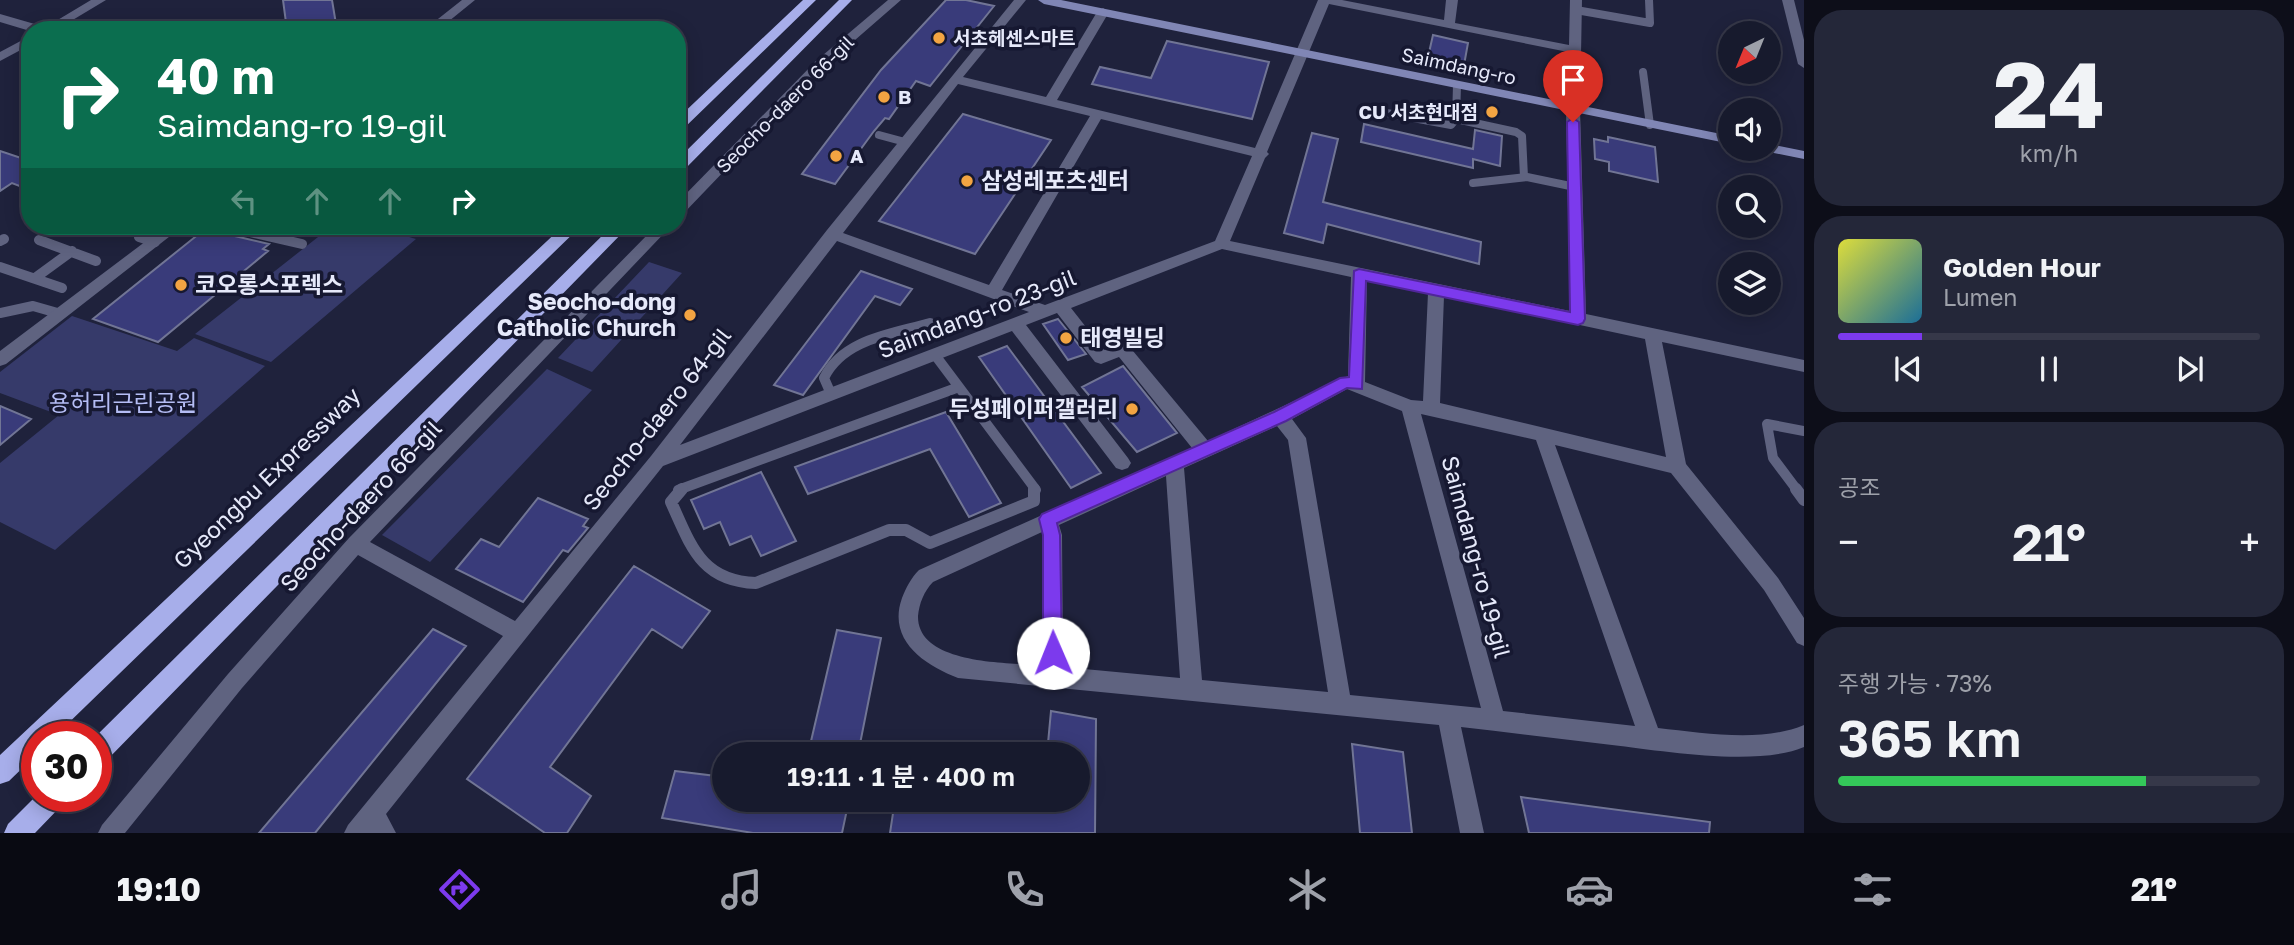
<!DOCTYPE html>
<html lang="ko">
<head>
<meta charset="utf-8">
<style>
  :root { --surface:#171a2d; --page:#242739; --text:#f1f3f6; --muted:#9ea1aa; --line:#363849; --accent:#7c3aed }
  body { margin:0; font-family:"Golos Text","Noto Sans KR",sans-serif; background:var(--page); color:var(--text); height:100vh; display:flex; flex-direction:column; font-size:26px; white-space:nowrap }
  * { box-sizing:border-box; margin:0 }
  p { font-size:23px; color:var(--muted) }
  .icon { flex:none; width:38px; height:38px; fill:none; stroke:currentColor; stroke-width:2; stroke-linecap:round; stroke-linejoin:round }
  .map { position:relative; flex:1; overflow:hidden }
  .details { display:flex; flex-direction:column; gap:10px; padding:10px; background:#0d0e19; width:490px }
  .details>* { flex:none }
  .guide { position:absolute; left:21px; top:21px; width:665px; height:214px; border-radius:28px; box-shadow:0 4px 18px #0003,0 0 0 2px var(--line); background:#0b6e4f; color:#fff; overflow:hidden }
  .needle { width:46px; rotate:223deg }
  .fabs { position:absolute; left:1718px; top:21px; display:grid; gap:14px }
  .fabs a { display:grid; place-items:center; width:63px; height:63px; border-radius:50%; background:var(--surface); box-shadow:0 4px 18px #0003,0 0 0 2px var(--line); font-size:35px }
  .speed { position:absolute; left:21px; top:721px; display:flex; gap:14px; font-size:35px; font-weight:700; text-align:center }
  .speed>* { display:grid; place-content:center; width:91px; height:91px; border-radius:50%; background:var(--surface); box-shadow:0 4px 18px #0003,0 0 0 2px var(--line); line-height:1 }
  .speed .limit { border:10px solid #d22; background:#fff; color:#111 }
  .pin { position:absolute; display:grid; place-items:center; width:60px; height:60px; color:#fff; margin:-72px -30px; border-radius:50% 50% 50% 0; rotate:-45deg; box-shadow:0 0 7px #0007 }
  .pin .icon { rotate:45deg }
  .me { position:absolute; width:77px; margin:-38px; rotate:359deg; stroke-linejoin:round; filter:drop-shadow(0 0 5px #0008) }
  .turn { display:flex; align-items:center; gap:24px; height:147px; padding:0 21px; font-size:32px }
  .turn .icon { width:91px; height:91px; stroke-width:2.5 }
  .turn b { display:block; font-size:49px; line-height:60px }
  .lanes { display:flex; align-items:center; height:66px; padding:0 21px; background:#0003; justify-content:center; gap:35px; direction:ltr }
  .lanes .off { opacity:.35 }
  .big { font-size:52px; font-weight:600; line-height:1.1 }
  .details .widget { flex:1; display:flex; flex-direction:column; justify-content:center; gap:10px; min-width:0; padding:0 24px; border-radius:28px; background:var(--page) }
  .details .dial { align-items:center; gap:0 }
  .dial b { font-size:91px; line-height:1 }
  .song { display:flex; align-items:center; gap:21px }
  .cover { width:84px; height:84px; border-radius:10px; background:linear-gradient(135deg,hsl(60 70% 55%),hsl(200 70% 35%)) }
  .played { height:7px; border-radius:4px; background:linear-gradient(90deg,var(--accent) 20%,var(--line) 20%) }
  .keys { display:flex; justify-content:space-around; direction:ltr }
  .heat { display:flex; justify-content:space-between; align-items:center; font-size:38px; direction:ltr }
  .charge { height:10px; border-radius:5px; background:linear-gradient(90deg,#34c759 73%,var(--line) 0) }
  .trip { position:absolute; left:712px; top:742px; width:378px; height:70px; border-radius:35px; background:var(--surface); box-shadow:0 4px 18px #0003,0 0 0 2px var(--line); font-weight:600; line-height:70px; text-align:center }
  .tab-bar { display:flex; height:112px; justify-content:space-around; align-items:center; background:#090a12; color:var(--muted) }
  .tab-bar .icon { width:49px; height:49px }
  .tab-bar .active { color:var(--accent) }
  .tab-bar b { font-size:32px; color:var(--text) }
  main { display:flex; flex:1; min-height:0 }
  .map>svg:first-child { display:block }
  .green { fill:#363a6a }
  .building { fill:#393b7a; stroke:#717595; stroke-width:2 }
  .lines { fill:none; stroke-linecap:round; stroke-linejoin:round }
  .service-far2 { stroke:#5f6380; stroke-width:8 }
  .service-far1 { stroke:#5f6380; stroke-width:10 }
  .service { stroke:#5f6380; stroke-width:12 }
  .minor { fill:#5f6380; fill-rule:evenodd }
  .tertiary { fill:#5f6380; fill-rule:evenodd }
  .secondary { fill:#8086b5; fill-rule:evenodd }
  .trunk { fill:#a7aeea; fill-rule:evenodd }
  .route { fill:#7c3aed; stroke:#51269a; stroke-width:2 }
  .poi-dot { fill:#f3a442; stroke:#161831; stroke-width:2.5 }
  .labels { text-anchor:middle; stroke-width:7; stroke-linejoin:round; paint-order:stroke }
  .far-poi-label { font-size:19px; font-weight:bold; fill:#e6e9fa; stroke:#161831; text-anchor:start }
  .far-street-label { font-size:19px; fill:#e6e9fa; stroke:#161831 }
  .poi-label { font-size:23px; font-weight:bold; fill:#e6e9fa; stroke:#161831; text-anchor:start }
  .street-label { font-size:23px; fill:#e6e9fa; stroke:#161831 }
  .park-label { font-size:23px; fill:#b5bdf5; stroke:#161831 }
</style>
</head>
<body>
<main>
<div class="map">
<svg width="1804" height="833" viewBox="0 0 1804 833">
  <rect width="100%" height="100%" fill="#1f223c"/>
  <!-- green -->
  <path class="green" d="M332,226H372L416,239L271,362L195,334Z
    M649,262L682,273L592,372L558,358Z
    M72,316L177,351L194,338L265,366L55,550L0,522V463L59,415L0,393V372Z
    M547,369L592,390L430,562L382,535Z"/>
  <!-- building -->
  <path class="building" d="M283,0H332L337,30H287Z
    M946,0H966L994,6L930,86L916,81L889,119L885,118L874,131L835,184L802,174L881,70Z
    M1433,35L1468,43L1464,65L1428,57Z
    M1167,41L1269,62L1252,119L1092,84L1100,67L1151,78Z
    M963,114L1051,140L975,254L879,221Z
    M1364,124L1473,149L1475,130L1502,136L1500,166L1473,159V168L1361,142Z
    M1312,133L1338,139L1323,202L1481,242L1479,264L1327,224L1323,243L1284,233Z
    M1608,137L1655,147L1658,182L1609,171V162L1595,159L1594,139L1608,142Z
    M0,151L30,161V190L12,183L0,191Z
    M217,228L222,233L269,244L263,249L268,251L158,342L93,319L200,233L207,235Z
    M861,271L912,289L900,305L875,296L803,395L774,385Z
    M1058,319L1086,354L1068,360L1043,324Z
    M1007,346L1101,473L1071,488L979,357Z
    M1123,366L1177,433L1137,452L1082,387Z
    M0,406L31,419L0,445Z
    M946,412L1001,503L969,517L930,449L808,494L795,467Z
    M761,472L796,541L761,556L751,536L730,545L720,522L704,529L691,500Z
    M538,498L588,519L583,526L588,528L568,552L563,550L523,602L456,569L481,539L499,547Z
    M634,566L710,611L682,648L652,629L550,767L591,796L567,833H545L467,779Z
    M433,629L466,646L315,833H259Z
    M837,630L881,638L858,754H808Z
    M1051,711L1096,719L1095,833H890L895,800H942L1042,811L1043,800H1078V754H1047Z
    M1352,744L1403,752L1412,833H1360Z
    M675,771L724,777V800H849L842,833H753L662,818Z
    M1521,797L1710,822L1709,833H1529Z"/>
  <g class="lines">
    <!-- service-far2 -->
    <path class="service-far2" d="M1576,10L1650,23L1649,0
      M1643,72L1650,125
      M1381,112L1451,125L1456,119L1457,85
      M1456,119L1516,132L1522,136L1524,177
      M879,135L905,142
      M1473,183L1527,177L1575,187"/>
    <!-- service-far1 -->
    <path class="service-far1" d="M224,226L302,244
      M139,237L155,242
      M39,240L96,261
      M0,241L4,239
      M0,267L62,288
      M35,278L72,251
      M0,313L33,306L61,314
      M935,355L959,387
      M959,387L1036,490
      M831,394L824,378C843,339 892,334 930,323
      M678,490L959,387
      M1797,490L1773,458L1767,424L1804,431"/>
    <!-- service -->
    <path class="service" d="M682,489L671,502C691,546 701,581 756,583L889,530H906L930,543L1034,501V489
      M1796,489L1804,500"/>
    <!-- minor -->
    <path class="minor" d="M462,0H475L438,30H424Z
      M888,0H901L824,67L682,215L677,217V203L816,61Z
      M1014,0H1026L963,77L1046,97L1097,12L1103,8L1109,12L1057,100L1255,148L1318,0H1342L1444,20L1446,0H1458L1455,23L1569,45L1570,0H1582L1580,109L1586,314L1804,360V372L1662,342L1686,464L1778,578L1804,618V646L1797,643L1764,590L1671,473L1555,445L1658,728C1704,733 1761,743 1804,725V747C1757,767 1663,751 1612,745C1562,739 1512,733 1461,727L1484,833H1460L1439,725L958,678C924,665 887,640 902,598C906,588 911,578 919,570L1192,448L1119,357L1101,364L1095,362L1057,313L1026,325L1128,458L1131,463L1128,468L1122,470L1116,468L1012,331L663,466L386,814L396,833H344L348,825L503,636L358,555L242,688L125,833H98L102,825L228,674L349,538L656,226H671L370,542L515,621L651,456L827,230ZM1329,4L1568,52L1566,109L1570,311L1230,241L1265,158L1269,154L1267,152ZM958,84L1090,116L989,285L843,233ZM1101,119L1252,156L1215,241L1045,305L1002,290ZM837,241L1029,312L680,445ZM1222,249L1351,277L1348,376L1208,441L1128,345L1122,343L1104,350L1071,308ZM1367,280L1428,293L1423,401L1411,400L1365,382ZM1444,296L1645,339L1666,457L1440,403ZM1347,389L1402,411L1481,708L1350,695L1306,438L1292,419ZM1421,414L1536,440L1635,726L1503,711ZM1277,426L1288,440L1328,692L1202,680L1184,468ZM1166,476L1180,678L1063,667L1062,535L1059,525ZM1042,532V665C1010,663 917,665 918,616C919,604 924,591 933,582Z
      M1782,0H1794L1804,40V68L1798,64Z
      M0,14L45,27L47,30L30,31L0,22Z
      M65,16L100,27L102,30H83L61,23L59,20Z
      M166,226H183L6,364L0,366V351Z"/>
    <!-- tertiary -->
    <path class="tertiary" d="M91,0H106L56,30H41Z
      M30,36V45L0,61V52Z"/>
    <!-- secondary -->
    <path class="secondary" d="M1038,0H1061L1731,136V144L1044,4Z
      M1769,144L1804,151V159L1764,151L1763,149H1769Z"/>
    <!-- trunk -->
    <path class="trunk" d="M803,0H816L682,130L677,131V119Z
      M839,0H852L682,172L677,174V160Z
      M563,226H581L54,737H37V754L9,781L0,784V755Z
      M612,226H629L105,762L96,765L95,737Z
      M37,795L65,796L62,805L35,833H4L8,824Z"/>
  </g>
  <!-- route -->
  <path class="route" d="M1573,118L1579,122L1585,319L1583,323L1578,325L1366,281L1362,389L1347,388L1286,421L1057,523L1060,535L1062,653L1059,659L1053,662L1046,659L1043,653V535L1039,519L1042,514L1274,412L1340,378L1349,377L1354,271L1359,269L1570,312L1567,122Z"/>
  <!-- markers -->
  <g class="poi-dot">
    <circle cx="939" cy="38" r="7"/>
    <circle cx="884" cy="97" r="7"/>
    <circle cx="1492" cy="112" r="7"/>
    <circle cx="836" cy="156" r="7"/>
    <circle cx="967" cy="181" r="7"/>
    <circle cx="181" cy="285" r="7"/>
    <circle cx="690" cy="315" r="7"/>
    <circle cx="1066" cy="338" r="7"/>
    <circle cx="1132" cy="409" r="7"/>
  </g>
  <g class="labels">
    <!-- far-poi labels -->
    <g class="far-poi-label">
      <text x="953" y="45">서초헤센스마트</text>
      <text x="898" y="104">B</text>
      <text x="1478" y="119" text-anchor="end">CU 서초현대점</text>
      <text x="850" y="163">A</text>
    </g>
    <!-- far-street labels -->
    <g class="far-street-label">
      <text transform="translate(1459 66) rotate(12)" y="7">Saimdang-ro</text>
      <text transform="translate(785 104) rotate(-45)" y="7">Seocho-daero 66-gil</text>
    </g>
    <!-- poi labels -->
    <g class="poi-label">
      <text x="981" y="189">삼성레포츠센터</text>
      <text x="195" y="293">코오롱스포렉스</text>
      <text x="676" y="310" text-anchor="end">Seocho-dong<tspan x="676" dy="26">Catholic Church</tspan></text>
      <text x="1080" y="346">태영빌딩</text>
      <text x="1118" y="417" text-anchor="end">두성페이퍼갤러리</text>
    </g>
    <!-- street labels -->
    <g class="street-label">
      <text transform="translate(977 314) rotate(-21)" y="8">Saimdang-ro 23-gil</text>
      <text transform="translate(657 419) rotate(-52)" y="8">Seocho-daero 64-gil</text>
      <text transform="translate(267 478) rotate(-44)" y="8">Gyeongbu Expressway</text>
      <text transform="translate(361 506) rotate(-47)" y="8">Seocho-daero 66-gil</text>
      <text transform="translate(1476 557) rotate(75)" y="8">Saimdang-ro 19-gil</text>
    </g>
    <!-- park labels -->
    <g class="park-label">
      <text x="123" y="411">용허리근린공원</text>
    </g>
  </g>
</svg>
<div class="fabs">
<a><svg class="needle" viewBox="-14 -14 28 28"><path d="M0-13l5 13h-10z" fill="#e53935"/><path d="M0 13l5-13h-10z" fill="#9ea1aa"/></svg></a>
<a><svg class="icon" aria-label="sound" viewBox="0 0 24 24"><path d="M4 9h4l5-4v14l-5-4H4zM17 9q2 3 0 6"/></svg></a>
<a><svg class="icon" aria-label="search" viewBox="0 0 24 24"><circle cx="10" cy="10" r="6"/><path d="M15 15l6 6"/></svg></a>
<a><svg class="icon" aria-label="layers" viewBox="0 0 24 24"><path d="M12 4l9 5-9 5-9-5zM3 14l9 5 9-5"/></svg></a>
</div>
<div class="speed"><div class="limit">30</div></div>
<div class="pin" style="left:1573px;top:122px;background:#d93025"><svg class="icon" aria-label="arrive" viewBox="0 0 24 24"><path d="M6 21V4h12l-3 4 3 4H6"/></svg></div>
<svg class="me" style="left:1053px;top:653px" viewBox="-20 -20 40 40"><circle r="19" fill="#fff"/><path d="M0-13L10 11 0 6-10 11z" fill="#7c3aed"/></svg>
<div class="trip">19:11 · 1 분 · 400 m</div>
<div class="guide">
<div class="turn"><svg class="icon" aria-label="right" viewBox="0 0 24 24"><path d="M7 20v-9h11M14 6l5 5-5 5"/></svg><div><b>40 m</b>Saimdang-ro 19-gil</div></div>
<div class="lanes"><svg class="icon off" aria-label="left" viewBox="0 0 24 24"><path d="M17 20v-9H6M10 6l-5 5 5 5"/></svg><svg class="icon off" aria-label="ahead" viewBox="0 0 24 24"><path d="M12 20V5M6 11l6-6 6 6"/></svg><svg class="icon off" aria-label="ahead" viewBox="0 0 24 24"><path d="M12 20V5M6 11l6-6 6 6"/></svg><svg class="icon" aria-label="right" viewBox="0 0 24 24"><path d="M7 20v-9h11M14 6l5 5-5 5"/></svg></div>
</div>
</div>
<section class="details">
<div class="widget dial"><b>24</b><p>km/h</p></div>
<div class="widget">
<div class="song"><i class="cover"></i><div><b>Golden Hour</b><p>Lumen</p></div></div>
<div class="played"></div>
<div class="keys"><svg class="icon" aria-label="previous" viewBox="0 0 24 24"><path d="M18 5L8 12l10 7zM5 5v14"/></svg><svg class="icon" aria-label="pause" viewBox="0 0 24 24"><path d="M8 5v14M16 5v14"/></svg><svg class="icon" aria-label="next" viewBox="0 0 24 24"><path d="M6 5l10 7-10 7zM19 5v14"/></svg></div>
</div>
<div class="widget"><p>공조</p>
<div class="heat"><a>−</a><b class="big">21°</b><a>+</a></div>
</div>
<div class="widget"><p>주행 가능 · 73%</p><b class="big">365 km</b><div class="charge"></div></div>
</section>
</main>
<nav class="tab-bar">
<b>19:10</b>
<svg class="icon active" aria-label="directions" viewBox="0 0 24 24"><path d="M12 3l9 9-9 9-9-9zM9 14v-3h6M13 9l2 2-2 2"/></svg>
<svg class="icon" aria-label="music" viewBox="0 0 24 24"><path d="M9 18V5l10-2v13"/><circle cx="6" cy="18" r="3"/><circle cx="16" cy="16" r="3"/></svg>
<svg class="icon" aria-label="phone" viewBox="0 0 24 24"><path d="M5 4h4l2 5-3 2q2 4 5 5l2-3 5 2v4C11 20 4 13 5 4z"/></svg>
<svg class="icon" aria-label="climate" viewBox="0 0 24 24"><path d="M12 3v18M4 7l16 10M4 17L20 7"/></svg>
<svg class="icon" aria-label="car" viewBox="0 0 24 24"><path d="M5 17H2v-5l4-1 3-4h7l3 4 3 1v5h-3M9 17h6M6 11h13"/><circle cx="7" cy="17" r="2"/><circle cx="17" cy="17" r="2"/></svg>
<svg class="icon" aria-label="filters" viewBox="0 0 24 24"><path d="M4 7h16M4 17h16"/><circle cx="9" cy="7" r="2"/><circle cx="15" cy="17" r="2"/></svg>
<b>21°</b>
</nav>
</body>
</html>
